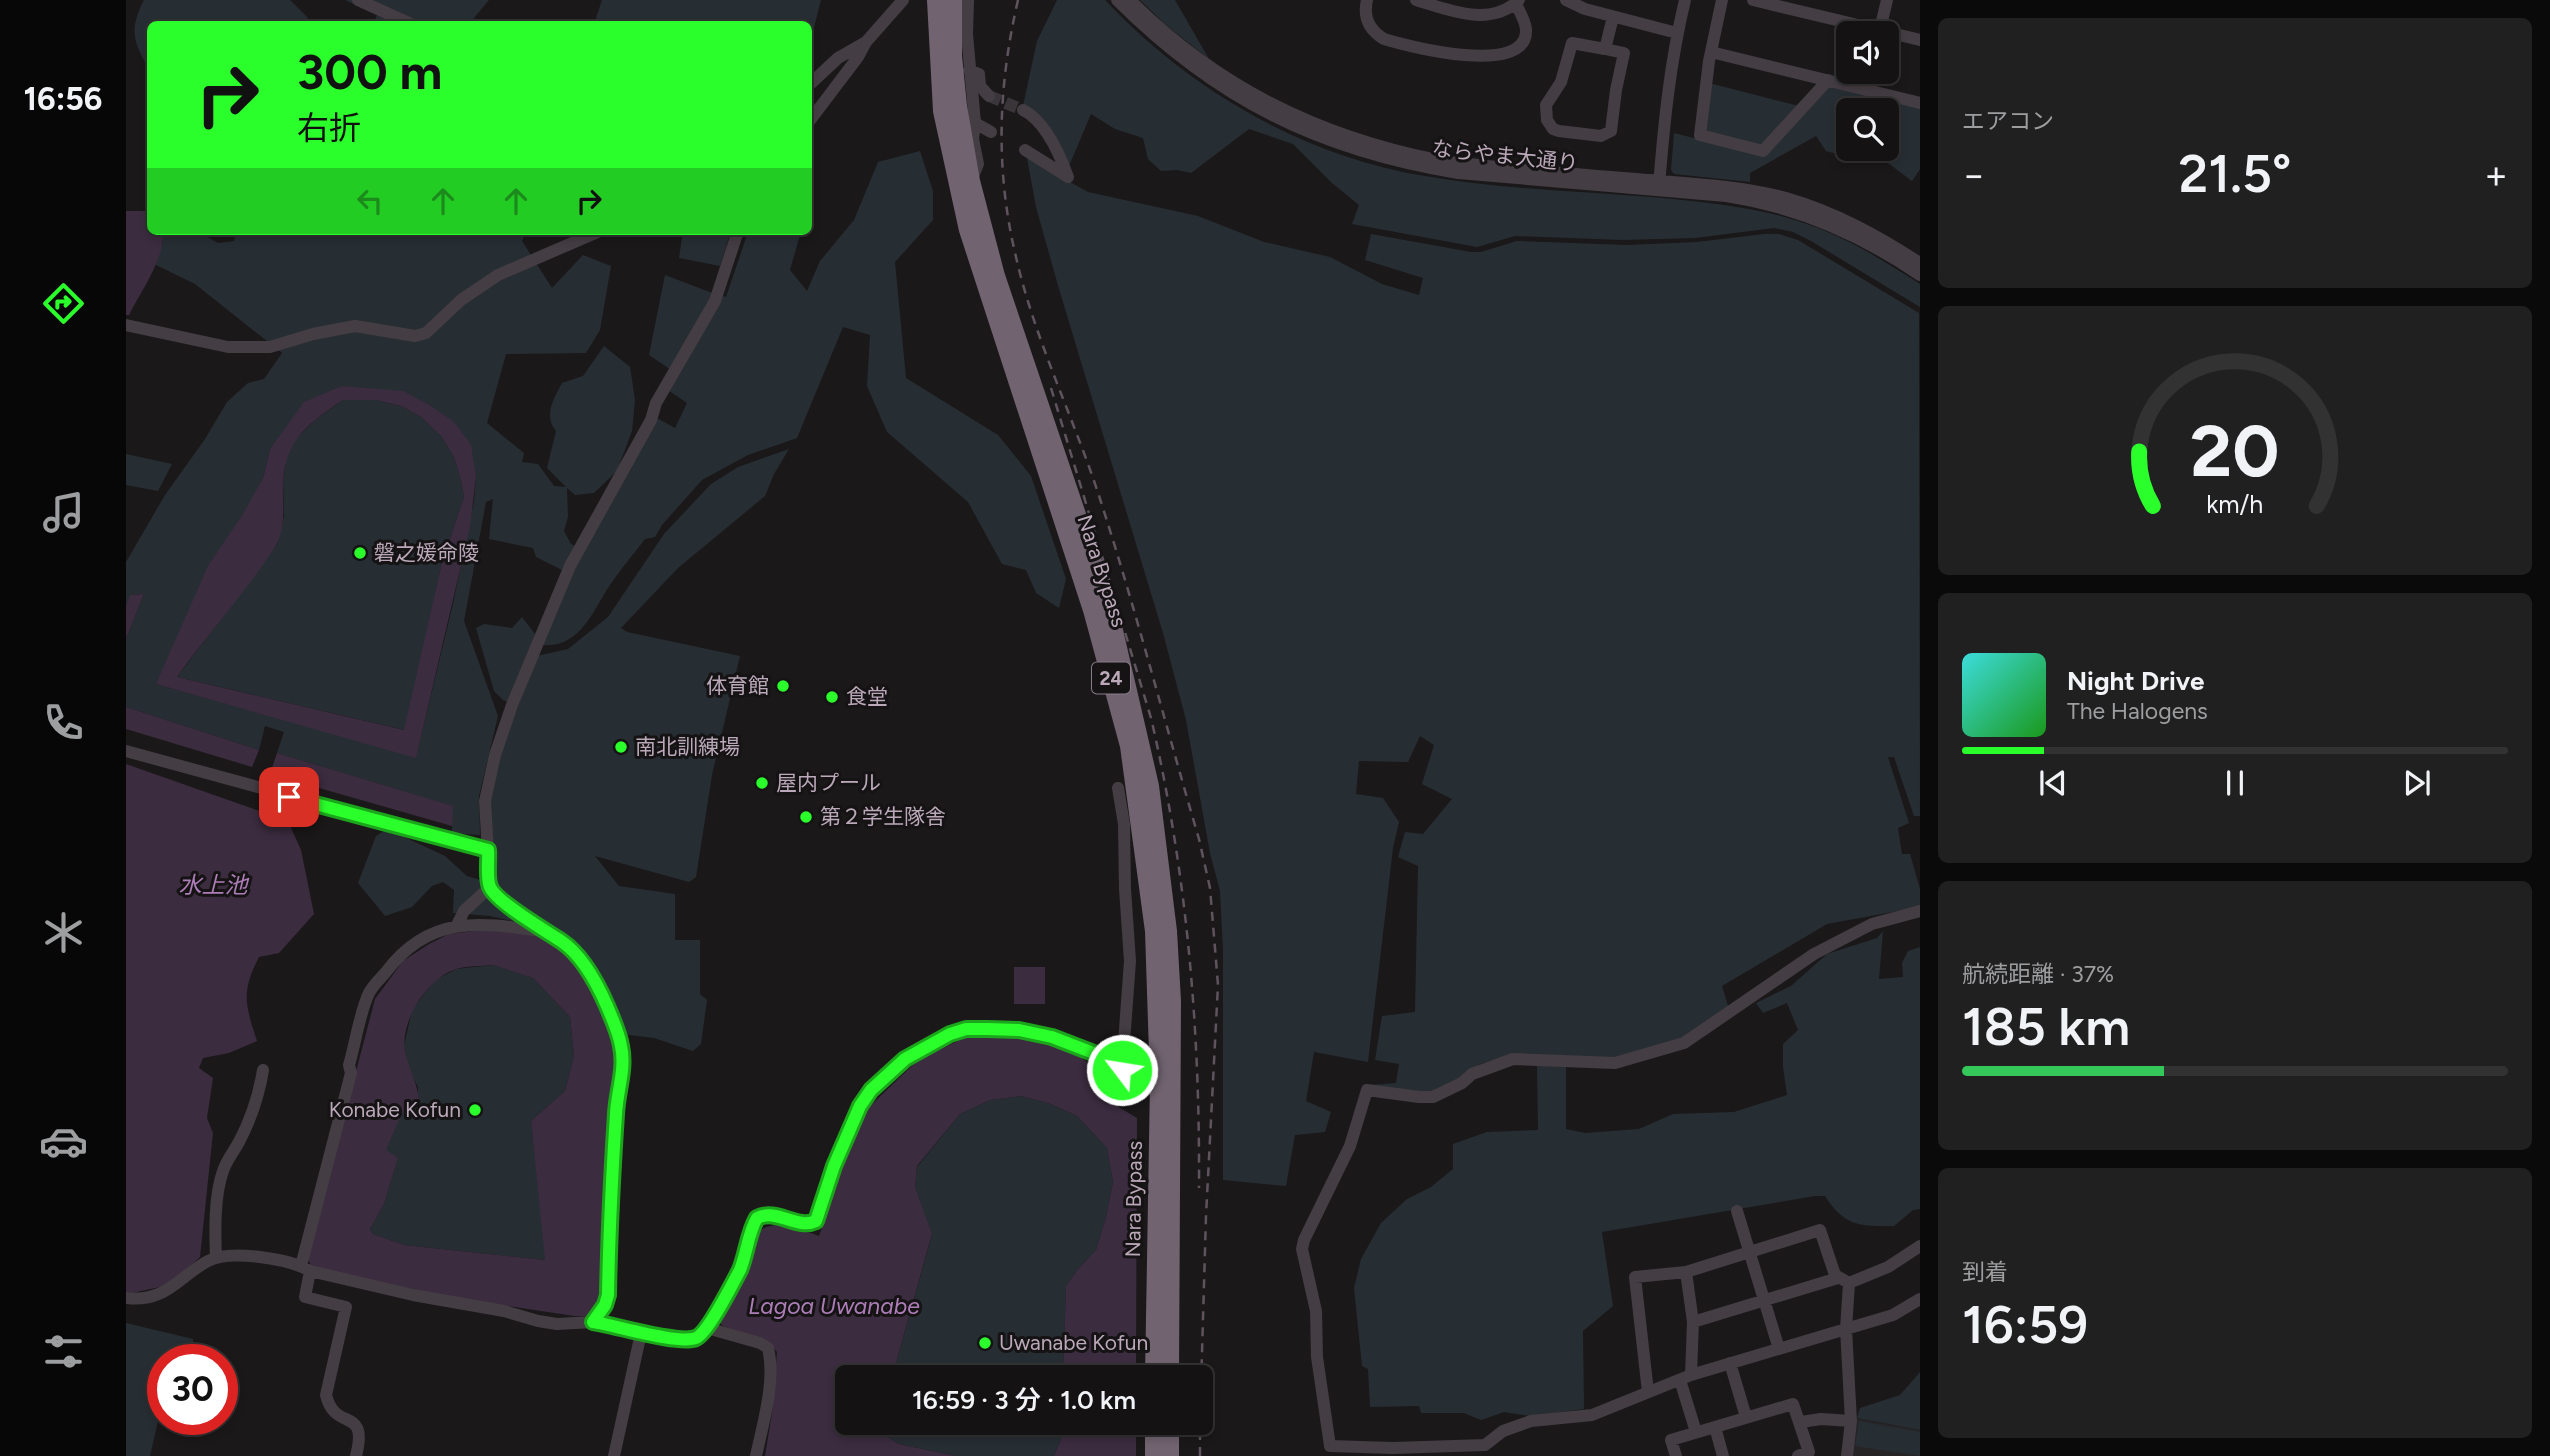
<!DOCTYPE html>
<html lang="ja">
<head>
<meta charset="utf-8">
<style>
  :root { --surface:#141213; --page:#212021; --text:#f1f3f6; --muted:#9d9ea0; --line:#333233; --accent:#2bff2b }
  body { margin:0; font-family:Figtree,"Noto Sans JP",sans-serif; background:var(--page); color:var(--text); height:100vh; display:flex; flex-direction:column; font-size:26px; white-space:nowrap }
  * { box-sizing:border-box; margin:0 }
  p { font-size:23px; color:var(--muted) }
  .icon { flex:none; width:38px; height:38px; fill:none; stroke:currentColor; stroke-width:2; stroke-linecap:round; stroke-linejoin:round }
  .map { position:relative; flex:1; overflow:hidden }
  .side { display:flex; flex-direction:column; gap:18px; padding:18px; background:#0b0a0a; width:630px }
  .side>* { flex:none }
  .hud { position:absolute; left:21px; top:21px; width:665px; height:214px; border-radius:10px; box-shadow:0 4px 10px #0003,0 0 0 2px var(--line); background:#2bff2b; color:#111; overflow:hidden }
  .controls { position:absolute; left:1710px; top:21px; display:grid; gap:14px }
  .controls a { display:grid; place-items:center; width:63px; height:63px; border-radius:10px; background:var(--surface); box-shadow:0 4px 10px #0003,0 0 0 2px var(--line); font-size:35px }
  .speed { position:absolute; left:21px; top:1344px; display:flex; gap:14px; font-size:35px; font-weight:700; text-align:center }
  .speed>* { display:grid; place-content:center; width:91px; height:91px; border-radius:50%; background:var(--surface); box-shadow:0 4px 10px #0003,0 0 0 2px var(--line); line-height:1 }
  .speed .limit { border:10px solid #d22; background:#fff; color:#111 }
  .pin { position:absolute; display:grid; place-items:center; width:60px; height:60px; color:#fff; margin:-30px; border-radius:14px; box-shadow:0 4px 10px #0006 }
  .me { position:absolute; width:77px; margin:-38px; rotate:301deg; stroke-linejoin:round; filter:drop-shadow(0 0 5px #0008) }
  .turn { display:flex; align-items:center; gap:24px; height:147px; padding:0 35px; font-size:32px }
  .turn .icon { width:91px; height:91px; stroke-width:2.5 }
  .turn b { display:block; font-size:49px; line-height:60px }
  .lanes { display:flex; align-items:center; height:66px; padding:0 35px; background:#0003; justify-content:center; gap:35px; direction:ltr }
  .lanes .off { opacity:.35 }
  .big { font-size:52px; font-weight:600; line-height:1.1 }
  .side .tile { flex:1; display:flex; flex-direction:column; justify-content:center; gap:10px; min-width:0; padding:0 24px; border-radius:10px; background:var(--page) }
  .side .dial { align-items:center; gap:0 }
  .dial svg { height:182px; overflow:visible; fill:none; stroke:var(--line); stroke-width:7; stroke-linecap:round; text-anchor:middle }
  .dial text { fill:var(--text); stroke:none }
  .song { display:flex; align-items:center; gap:21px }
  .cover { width:84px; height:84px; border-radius:10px; background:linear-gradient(135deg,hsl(180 70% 55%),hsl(120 70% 35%)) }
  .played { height:7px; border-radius:4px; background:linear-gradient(90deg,var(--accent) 15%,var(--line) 15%) }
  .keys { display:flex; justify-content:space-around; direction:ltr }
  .heat { display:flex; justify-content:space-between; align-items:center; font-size:38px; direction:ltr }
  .charge { height:10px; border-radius:5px; background:linear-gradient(90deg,#34c759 37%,var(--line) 0) }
  .trip { position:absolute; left:709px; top:1365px; width:378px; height:70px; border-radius:10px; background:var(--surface); box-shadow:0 4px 10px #0003,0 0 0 2px var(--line); font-weight:600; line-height:70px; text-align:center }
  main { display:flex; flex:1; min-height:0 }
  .tab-bar { display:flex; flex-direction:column; width:126px; justify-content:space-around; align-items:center; background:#080708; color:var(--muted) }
  .tab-bar .icon { width:49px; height:49px }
  .tab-bar .active { color:var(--accent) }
  .tab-bar b { font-size:32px; color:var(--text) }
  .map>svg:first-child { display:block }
  .built { fill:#272426 }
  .green { fill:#272e33; fill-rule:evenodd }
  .water { fill:#3b2c3f; fill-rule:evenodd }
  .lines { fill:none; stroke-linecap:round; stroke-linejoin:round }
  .minor-tunnel { stroke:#3a3539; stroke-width:12; stroke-dasharray:12 6; stroke-linecap:butt }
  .minor { stroke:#443d43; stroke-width:12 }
  .highway { stroke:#716470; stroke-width:18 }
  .rail { stroke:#5f545e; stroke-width:2.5; stroke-dasharray:9 7; stroke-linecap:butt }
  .route-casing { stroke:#1ca61c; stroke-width:18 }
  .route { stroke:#2bff2b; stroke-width:12 }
  .poi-dot { fill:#2bff2b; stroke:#151314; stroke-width:2.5 }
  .labels { text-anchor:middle; stroke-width:6; stroke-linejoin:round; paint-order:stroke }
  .shield { fill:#151314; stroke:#897c88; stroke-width:2 }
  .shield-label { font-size:19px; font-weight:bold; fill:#bba9ba }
  .street-label { font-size:21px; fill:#bba9ba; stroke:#151314 }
  .poi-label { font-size:21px; fill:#bba9ba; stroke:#151314; text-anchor:start }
  .water-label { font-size:23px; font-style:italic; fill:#ad7db8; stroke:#151314 }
</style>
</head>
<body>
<main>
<nav class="tab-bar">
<b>16:56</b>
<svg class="icon active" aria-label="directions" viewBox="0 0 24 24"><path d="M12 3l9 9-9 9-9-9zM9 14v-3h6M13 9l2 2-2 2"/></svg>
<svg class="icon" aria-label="music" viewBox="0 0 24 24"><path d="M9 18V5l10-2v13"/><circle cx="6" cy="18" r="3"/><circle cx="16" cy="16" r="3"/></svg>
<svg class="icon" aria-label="phone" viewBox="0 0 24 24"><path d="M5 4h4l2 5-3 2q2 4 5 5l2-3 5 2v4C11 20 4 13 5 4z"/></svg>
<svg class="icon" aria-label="climate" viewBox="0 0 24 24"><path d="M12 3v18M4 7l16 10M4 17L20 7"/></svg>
<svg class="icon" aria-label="car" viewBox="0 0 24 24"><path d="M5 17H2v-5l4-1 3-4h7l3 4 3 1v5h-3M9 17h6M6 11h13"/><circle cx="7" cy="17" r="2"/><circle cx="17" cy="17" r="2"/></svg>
<svg class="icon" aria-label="filters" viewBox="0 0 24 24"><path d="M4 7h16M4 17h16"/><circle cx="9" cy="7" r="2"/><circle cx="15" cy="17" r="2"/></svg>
</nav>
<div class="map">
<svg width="1794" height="1456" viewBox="0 0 1794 1456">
  <rect width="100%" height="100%" fill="#1a1819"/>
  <!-- built -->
  <path class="built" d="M1729,1418L1794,1430V1456H1724Z"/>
  <!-- green -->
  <path class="green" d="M18,0H164L182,18L177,24H24V71C8,43 2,31 18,0Z
    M219,0H363L343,24H247L251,15Z
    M476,0H695L683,47L682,24H468Z
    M931,0H979C1063,89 1176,156 1299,176C1373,189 1450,191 1526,197C1576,202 1624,206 1672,221C1717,235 1755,259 1794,284V307L1685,241L1667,232L1648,228L1569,238L1496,240L1389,236L1351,247L1226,224L1233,205L1206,183L1167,144L1123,129L1065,173L1051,170L1035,171L1022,159L1017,138L989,129L965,114L943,166C931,146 921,112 897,106L911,41Z
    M1014,0H1049L1083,59L1040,25Z
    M1583,83L1673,106L1638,144L1632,146L1583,134L1579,128Z
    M1708,86L1794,106V169L1786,181L1746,151L1737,149L1707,153L1700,151L1690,136L1624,173V182L1548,174L1545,170L1548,133L1638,156L1701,88ZM1722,110H1760V149H1722Z
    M794,151L807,191V220L769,262L780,378L872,435L905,476L940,579L933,608L910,593L900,570L876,564L842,502L761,432L741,386L744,335L717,327L671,438L622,455L576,480L536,525L529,537L519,539C507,555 493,571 482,588C466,613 453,648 417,645L434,597L529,417L549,428L561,403L542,390L593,295L600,297L622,232L674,235L664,270L681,291L694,261L728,220L752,162Z
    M901,158L962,192L1072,216L1138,242L1204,257L1256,284L1293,295L1297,278L1239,260L1245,234L1345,252H1355L1391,241L1501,245L1571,242L1638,234H1653L1672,240L1793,313L1794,816H1788L1768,757H1762L1783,823L1772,828L1776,854H1784L1794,889V907L1701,924L1596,986L1603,1009L1553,1043L1485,1061L1387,1056L1370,1059L1354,1064L1334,1080L1304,1094L1245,1085L1270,1083L1273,1064L1249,1060L1256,1016L1289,1012L1292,866L1272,857L1279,832L1297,834L1326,799L1296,784L1308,745L1294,736L1282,762L1233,761L1230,794L1257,798L1273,822L1267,848L1242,1062L1188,1052L1180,1101L1205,1112L1199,1132L1169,1135L1160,1186L1097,1180V950L1094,891L1084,853L1060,720L1037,633L933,289L910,207Z
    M37,231H71L92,243L108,241L110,231H401L396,241L426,288L457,255L485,266L474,330L460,353L380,354L361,423L398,453L396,462L412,464L428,486L440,487L421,468L430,431C417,416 428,398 436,383L457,376L478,346L504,367L509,400L506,431L491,471L468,493L449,495L441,488L442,517L438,531L445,544L449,546L438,571L410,557L407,548L363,539L367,499L360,502L338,621L372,716L353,796L354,835L326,833V806L151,753L158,732L139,726L133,750L0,707V639L18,594L5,595L0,606V562L39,495L79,439L101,402L122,383L138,379L156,353L69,284L28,264L37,242ZM216,386L328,422L350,477L348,501L327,604L290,757L30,684L137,478L144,449Z
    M557,231H605L594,266L553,258Z
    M539,275L589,294L545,370L523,355Z
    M217,400H250L275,406L295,417L315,436L328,457L335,480L338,497L316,562L279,730L51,677L151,544L158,516L157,482L161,454L170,439L189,420Z
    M663,449L648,474L639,496L552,568L495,628L501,632L614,656L586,775L570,877L563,882L469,856L493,886L549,894V940H574V994L581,1000L575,1044L567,1051L528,1038L495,1034C488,1012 482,986 468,968C444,936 405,917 372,895L369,886L362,802L368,769L411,656L442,649L482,617L538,534L585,484L612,467Z
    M0,454L46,464L32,491L0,485Z
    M396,617L409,634L386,704L377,700L368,691L350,628L358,624L386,628Z
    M261,829L319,856L341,876L358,881L359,873L364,899L400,924L364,916L327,913L328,890L317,882L306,886L286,907L259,916L232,883L250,836Z
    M1757,931L1753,979L1777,977L1776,963L1782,951L1794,947V1209L1787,1210L1768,1226C1734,1226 1719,1227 1699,1196H1689L1476,1232L1487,1306L1457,1331L1458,1409L1404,1416L1378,1412L1355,1420L1338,1413H1295L1293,1406L1244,1407L1242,1369L1236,1366L1228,1288L1235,1259L1255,1223L1281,1199L1305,1187L1327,1169V1144L1361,1132L1412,1130L1411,1063L1440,1067V1129L1459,1133L1513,1129L1547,1114L1608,1112L1661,1095L1657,1067V1044L1672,1030L1661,1003L1637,1013L1630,1003L1665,986L1701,954L1751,938Z
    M367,965L407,978L444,1017L448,1056L439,1091L405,1121L420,1260L278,1245L247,1234L244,1229L258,1204L272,1158L259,1151L276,1112L291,1113L292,1087L282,1067L278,1046L286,1010L308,981L330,969Z
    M895,1096L925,1104L951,1116L981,1148L987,1182L980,1217L970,1250L952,1269L940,1286L937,1377H766L806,1235L789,1187L791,1167L834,1114L864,1100Z
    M0,1323L67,1339V1360H37V1399L24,1456H0Z
    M1794,1372V1430L1731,1418L1734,1408L1774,1395Z
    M1733,1421L1794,1432V1456L1729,1446Z
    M753,1423H935V1439L928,1456H830L773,1444L751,1430Z"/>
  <!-- water -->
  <path class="water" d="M0,211H24V231H37C39,259 15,291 3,315H0Z
    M216,386L277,391L305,406L328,422L345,445L350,477L344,527L290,758L30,684L82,566L117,514L137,478L144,449L178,402ZM217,400H250L275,406L295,417L315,436L328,457L335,480L338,497L316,562L278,730L51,677C82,633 120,592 149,547C157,534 158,515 157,500C155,445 174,429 217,400Z
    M18,594L0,639V606L4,595Z
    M0,707L133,750L126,767L0,729Z
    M151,753L327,806L326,826L144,774Z
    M0,764L162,821L175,850L188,914L153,953L133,957C115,992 119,1004 131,1041L103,1053L77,1058L73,1068L87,1078L81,1118L87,1133L74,1257L43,1285L6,1293L0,1292Z
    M367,929C382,931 402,931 415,937C454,954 480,1012 488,1051C492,1074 486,1097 485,1120C482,1177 480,1234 477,1291L465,1316H448L337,1299L188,1270L181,1258L249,999L277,961L303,944L323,934ZM367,965L407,978L444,1017L448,1056L439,1091L405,1121L419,1260L278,1245L247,1234L244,1229L258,1204L272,1158L260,1150L276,1113H292C296,1088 284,1075 279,1051C274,1021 301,979 330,969C341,966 355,966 367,965Z
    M888,967H919V1004H888Z
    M846,1034L894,1037L940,1046L981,1077L989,1105L1011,1118L1010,1377H937L940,1286L952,1269L970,1250L980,1217L987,1182L981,1148L951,1116L925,1104L895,1096L864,1100L834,1114L791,1166L789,1187L806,1234L766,1377H721V1423H753L751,1430L773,1444L830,1456H639L646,1413L651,1352L641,1341L597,1326L593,1322V1318L621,1272L634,1230C654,1219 672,1229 693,1236L716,1168L714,1162L738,1107L745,1105L792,1060Z
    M935,1423H1010V1456H928L935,1439Z"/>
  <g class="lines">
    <!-- minor-tunnel -->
    <path class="minor-tunnel" d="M863,96L897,110"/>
    <!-- minor -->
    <path class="minor" d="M232,0L285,24
      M842,0L841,34L849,123L847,139L852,164L845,181
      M991,0C1091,100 1193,150 1332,173L1600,196C1672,207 1734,234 1794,275
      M1004,0C1091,87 1192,136 1311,160C1382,170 1453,174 1523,180C1569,184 1616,186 1660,198C1709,212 1752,236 1794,263
      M1241,0C1237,17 1243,30 1258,39C1281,46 1403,78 1400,29C1399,20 1393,11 1390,4
      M1290,0C1323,10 1364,28 1393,0
      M1440,0L1459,9L1551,33
      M1596,0L1583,61L1574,135L1637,151L1702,80
      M1627,0L1794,40
      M1753,33L1761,0
      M1479,49L1446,43L1435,82L1420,105L1421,120L1427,129L1433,131L1475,136L1485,131L1490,90L1498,53L1479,49L1487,17
      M1585,52L1794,103
      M843,70L853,74L854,86L863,96
      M682,86L712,58L740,42
      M1740,90L1744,72
      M897,110C919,121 934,155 942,177
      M682,123L732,57L740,42L777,0
      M849,123L865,132
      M899,150L942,177
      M1533,186C1538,123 1544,62 1559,0
      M612,231L589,301L530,403L525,420L444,566L386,705L369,755L359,801L364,887L377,903L406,921L415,931L437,942L459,966L480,1005L495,1045L497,1067L490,1110L482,1295L479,1305L467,1322C489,1325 552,1345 570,1338C582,1333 607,1283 613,1270C621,1253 622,1233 631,1218C651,1208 671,1230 690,1221C696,1211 696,1198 700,1186C709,1160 721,1132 734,1108C751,1075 801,1038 838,1030C861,1024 905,1030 927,1038C942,1042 959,1048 972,1055C995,1068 1012,1081 1040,1083
      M0,325L102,347H144L187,334L229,326L289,336L300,333L335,300L372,275L474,231
      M0,751L362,850
      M992,788L998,824L999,889L1004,961L996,1070
      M1794,911L1746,924L1688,954L1558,1043L1489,1063L1387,1059L1346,1074L1336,1083L1307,1097H1293L1241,1090L1224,1146L1178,1240L1176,1249L1190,1311L1191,1357L1204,1446L1267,1448L1359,1445L1377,1431L1405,1421L1466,1415L1565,1375L1767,1315L1794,1299
      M331,925L338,911L364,887
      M1611,1211L1653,1349
      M90,1258C89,1232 88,1196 97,1171C100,1161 108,1151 113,1142C125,1119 133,1095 137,1070
      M175,1266L225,1073L223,1065C229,1045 234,1011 243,993C247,985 255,978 260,972C303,915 352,922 415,931
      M184,1271L179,1297L220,1307L200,1395C209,1433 243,1405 230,1456
      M1560,1272L1567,1322L1565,1375
      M1723,1283L1762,1267L1794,1246
      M0,1298C40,1303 52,1277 82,1261C104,1249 164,1259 184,1271L287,1295L378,1311L412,1321L431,1324L467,1322
      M1567,1322L1712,1278
      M581,1328L634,1343L642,1348C650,1381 637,1423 630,1456
      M1604,1363L1620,1417
      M1554,1380L1570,1432
      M1522,1392L1509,1277L1560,1272L1694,1230L1709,1275L1723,1283L1720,1329L1725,1421L1721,1456
      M1675,1422L1695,1419L1725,1421
      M1589,1427L1597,1456
      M488,1456L515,1333
      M1550,1456L1545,1440L1667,1404L1683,1452L1672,1456"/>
    <!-- highway -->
    <path class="highway" d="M810,0L816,111L842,230L966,610L1003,746L1028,931L1033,1083L1028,1377
      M827,0V56L832,106L845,181L870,276L983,609L1024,786L1042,931L1046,1001L1044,1377
      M1028,1423V1456
      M1044,1456V1423"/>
    <!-- rail -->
    <path class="rail" d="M892,0C872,86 869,170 890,257C909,341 949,420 975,502C1011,614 1040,727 1073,839L1084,888L1092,985L1080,1216L1074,1421
      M925,388L1025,718C1061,873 1074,1029 1073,1188
      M1074,1456V1423"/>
  </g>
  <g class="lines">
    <defs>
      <path id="route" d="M163,797L362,850C363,860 360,878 364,887C370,902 420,931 435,941C456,955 471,983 481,1006C486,1018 493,1033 495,1046C500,1069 491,1091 490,1114C486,1175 483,1235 482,1295L479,1305L467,1322C489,1325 552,1345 570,1338C582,1333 607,1283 614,1270C621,1253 622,1233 631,1218C651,1208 671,1230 690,1221L708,1166L734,1106L745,1090L779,1059L824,1034L840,1029H861L893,1030L926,1037L970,1054L996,1070"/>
    </defs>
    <!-- route casing -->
    <use href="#route" class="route-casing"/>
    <!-- route -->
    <use href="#route" class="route"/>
  </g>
  <!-- markers -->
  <g class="poi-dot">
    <circle cx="234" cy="553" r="7"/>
    <circle cx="657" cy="686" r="7"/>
    <circle cx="706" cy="697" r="7"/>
    <circle cx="495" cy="747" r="7"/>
    <circle cx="636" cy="783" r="7"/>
    <circle cx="680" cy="817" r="7"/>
    <circle cx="349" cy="1110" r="7"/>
    <circle cx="859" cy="1343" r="7"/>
  </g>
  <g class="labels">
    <!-- shield labels -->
    <rect class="shield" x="966" y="662.5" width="38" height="31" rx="5"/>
    <g class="shield-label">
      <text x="985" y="685">24</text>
    </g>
    <!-- street labels -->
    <g class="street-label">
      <text transform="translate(1379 156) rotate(6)" y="7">ならやま大通り</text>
      <text transform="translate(976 571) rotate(72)" y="7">Nara Bypass</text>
      <text transform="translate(1008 1199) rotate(-89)" y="7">Nara Bypass</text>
    </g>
    <!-- poi labels -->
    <g class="poi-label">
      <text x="248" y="560">磐之媛命陵</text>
      <text x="643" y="693" text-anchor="end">体育館</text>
      <text x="720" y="704">食堂</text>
      <text x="509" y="754">南北訓練場</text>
      <text x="650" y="790">屋内プール</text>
      <text x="694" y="824">第２学生隊舎</text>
      <text x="335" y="1117" text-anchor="end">Konabe Kofun</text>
      <text x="873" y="1350">Uwanabe Kofun</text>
    </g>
    <!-- water labels -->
    <g class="water-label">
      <text x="87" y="893">水上池</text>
      <text x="708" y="1314">Lagoa Uwanabe</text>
    </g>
  </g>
</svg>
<div class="controls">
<a><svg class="icon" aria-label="sound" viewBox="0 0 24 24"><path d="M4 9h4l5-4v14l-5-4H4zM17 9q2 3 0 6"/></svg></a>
<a><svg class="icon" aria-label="search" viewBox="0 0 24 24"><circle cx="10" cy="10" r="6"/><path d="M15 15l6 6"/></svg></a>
</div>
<div class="speed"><div class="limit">30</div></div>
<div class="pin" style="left:163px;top:797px;background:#d93025"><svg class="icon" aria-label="arrive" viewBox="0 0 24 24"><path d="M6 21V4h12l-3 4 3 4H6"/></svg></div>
<svg class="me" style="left:996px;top:1070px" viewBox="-20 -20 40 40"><circle r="17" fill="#2bff2b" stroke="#fff" stroke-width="3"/><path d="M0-11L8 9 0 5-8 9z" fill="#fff"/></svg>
<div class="trip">16:59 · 3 分 · 1.0 km</div>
<div class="hud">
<div class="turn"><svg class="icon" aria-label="right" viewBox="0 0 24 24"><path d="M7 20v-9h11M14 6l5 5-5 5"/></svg><div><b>300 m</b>右折</div></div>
<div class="lanes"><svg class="icon off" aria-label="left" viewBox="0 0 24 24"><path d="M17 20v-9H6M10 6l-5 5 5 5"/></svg><svg class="icon off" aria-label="ahead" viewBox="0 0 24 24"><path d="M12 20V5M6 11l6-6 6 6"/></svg><svg class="icon off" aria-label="ahead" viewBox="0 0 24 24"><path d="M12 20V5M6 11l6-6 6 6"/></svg><svg class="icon" aria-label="right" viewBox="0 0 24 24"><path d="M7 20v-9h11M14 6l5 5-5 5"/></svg></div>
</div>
</div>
<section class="side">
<div class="tile"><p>エアコン</p>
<div class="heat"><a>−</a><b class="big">21.5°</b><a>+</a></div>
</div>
<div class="tile dial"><svg viewBox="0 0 100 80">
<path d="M14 69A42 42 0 1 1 86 69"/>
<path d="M14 69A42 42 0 0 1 8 45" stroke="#2bff2b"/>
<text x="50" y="56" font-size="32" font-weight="700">20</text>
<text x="50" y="72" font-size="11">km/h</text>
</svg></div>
<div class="tile">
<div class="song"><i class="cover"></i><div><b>Night Drive</b><p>The Halogens</p></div></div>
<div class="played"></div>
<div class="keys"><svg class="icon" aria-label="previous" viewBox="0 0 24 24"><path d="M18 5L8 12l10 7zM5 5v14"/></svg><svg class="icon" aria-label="pause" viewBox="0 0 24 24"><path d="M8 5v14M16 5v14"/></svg><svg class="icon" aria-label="next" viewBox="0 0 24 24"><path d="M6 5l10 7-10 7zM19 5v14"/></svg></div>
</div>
<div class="tile"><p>航続距離 · 37%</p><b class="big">185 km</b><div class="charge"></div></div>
<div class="tile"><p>到着</p><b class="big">16:59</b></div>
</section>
</main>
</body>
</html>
